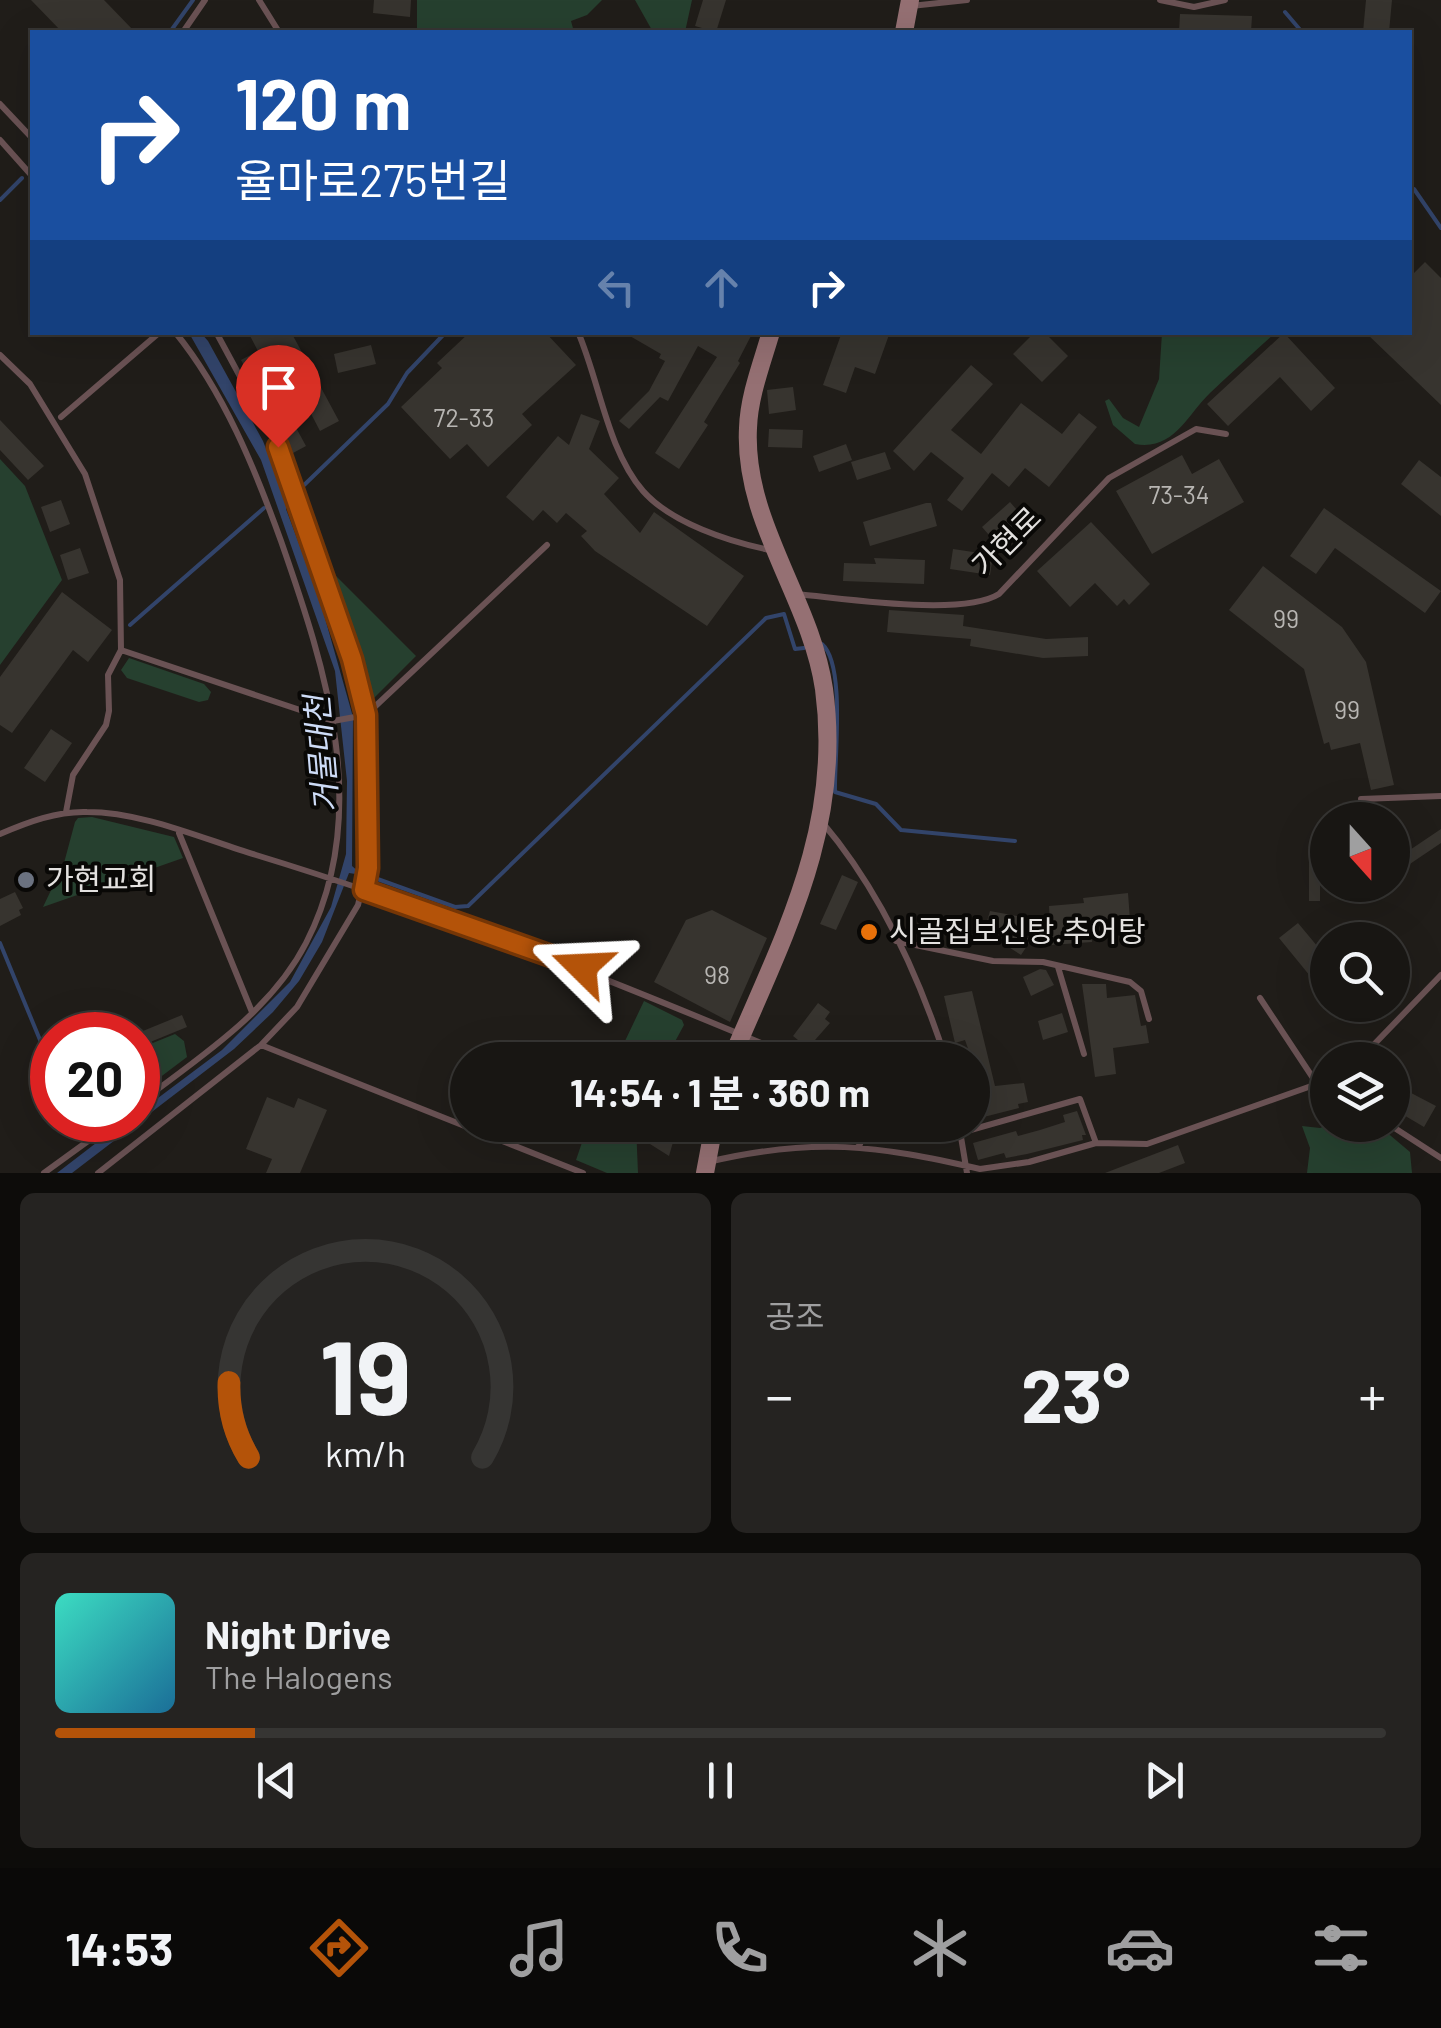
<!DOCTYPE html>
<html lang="ko">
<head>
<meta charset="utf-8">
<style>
  :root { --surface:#181613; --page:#252321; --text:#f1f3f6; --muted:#9f9fa0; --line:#363533; --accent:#b45309 }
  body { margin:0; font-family:Barlow,"Noto Sans KR",sans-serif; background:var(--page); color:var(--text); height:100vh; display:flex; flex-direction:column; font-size:38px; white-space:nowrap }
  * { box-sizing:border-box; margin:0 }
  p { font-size:32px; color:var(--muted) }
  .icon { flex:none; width:55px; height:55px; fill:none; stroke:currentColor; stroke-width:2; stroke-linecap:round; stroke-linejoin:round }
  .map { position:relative; height:1173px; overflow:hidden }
  .drawer { display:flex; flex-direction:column; gap:20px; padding:20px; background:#0d0c0a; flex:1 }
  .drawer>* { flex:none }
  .guide { position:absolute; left:30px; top:30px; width:1382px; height:305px; border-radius:0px; box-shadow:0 10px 40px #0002,0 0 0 2px var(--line); background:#1a4fa0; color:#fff; overflow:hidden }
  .needle { width:65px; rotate:159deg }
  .buttons { position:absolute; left:1310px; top:802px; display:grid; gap:20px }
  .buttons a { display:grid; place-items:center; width:100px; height:100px; border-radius:50%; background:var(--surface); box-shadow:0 10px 40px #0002,0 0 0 2px var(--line); font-size:50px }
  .speed { position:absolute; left:30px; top:1012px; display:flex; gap:20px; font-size:50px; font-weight:700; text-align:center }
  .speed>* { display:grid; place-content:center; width:130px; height:130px; border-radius:50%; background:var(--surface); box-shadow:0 10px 40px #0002,0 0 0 2px var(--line); line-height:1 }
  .speed .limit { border:15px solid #d22; background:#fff; color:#111 }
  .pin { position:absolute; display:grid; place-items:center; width:85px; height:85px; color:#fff; margin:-102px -42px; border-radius:50% 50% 50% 0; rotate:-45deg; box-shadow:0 0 10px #0007 }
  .pin .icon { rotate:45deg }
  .me { position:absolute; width:110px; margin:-55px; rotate:291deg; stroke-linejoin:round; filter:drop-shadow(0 0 8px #0008) }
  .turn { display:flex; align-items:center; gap:35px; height:210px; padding:0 40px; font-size:45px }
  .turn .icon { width:130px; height:130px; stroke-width:2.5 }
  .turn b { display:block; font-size:70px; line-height:85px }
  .lanes { display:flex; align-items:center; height:95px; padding:0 40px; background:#0003; justify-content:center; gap:50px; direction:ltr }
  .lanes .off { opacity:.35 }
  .big { font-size:75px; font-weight:700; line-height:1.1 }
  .drawer .widget { flex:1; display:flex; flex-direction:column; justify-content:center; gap:15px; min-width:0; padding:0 35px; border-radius:15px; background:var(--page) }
  .drawer .dial { align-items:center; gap:0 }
  .dial svg { height:260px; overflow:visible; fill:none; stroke:var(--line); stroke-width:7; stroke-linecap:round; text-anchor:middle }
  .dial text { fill:var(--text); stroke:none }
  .song { display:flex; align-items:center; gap:30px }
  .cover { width:120px; height:120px; border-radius:15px; background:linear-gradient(135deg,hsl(170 70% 55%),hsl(200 70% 35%)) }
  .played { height:10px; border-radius:5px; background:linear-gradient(90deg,var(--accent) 15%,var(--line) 15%) }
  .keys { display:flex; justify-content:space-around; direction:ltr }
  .heat { display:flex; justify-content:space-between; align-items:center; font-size:55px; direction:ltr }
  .drawer .tiles { flex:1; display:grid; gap:20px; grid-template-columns:1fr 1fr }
  .widget:last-child { grid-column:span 2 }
  .trip { position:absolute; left:450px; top:1042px; width:540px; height:100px; border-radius:50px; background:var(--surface); box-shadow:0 10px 40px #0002,0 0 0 2px var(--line); font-weight:700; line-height:100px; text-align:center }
  .dock { display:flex; height:160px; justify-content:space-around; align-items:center; background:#0a0908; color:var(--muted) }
  .dock .icon { width:70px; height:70px }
  .dock .on { color:var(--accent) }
  .dock b { font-size:45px; color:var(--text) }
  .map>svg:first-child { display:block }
  .green { fill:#26402f }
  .water { fill:#32446a }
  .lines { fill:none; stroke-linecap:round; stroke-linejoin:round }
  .stream { stroke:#32446a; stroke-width:4 }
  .building { fill:#37342f }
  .lane { stroke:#6a5254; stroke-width:6 }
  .secondary { stroke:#957073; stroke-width:18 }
  .route-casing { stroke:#753606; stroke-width:25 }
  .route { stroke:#b45309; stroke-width:18 }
  .worship-dot { fill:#6b7280; stroke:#090806; stroke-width:4 }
  .food-dot { fill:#e8710a; stroke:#090806; stroke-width:4 }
  .labels { text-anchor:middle; stroke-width:8; stroke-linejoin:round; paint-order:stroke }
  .number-label { font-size:25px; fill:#b8b6b3 }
  .street-label { font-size:30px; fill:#e3e1df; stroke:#090806 }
  .poi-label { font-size:30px; fill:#e3e1df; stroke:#090806; text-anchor:start }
  .water-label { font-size:32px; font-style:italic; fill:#cddbf6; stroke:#090806 }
</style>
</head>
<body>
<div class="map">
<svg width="1441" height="1173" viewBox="0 0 1441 1173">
  <rect width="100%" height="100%" fill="#201d19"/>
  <!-- green -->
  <path class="green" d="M417,0H602L587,15L571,21L574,32H417Z
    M635,0H692L685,32H653Z
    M1162,333H1275C1253,353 1231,373 1210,393C1187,415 1174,451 1135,444L1113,425L1105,401L1109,399L1123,418L1139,427L1159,379Z
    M0,459L25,486L62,580L0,665Z
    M332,572L416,656L371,701L329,575Z
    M129,658L204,684L211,692L208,700L199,702L127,678L121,670Z
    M92,817L174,837L183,858L43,907L64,863L75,822L78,818Z
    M644,1001L682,1020L684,1025L665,1060H616Z
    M175,1034L184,1041L187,1057L138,1094V1049Z
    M588,1125H636L638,1173H607L576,1160Z
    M1328,1125H1378L1410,1152L1412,1173H1307L1310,1148L1302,1126L1320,1128Z"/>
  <!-- water -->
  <path class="water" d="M189,333H201L208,341L263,441L285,498L291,497L286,509L319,597L353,717L352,866L362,875L349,873L322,942L299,981L273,1012L234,1049L72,1173H57L126,1120H138V1113L222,1050L290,982L331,907L346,854L347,781L335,671L261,460Z"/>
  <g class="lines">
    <!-- stream -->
    <path class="stream" d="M1285,12L1302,32
      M170,32L193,0
      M1414,189L1441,228
      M0,200L22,178
      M301,488L388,404L407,373L446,332
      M130,625L264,508
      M822,644C846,665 834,760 835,792L876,804L901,830L1015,841
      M372,877L455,907L468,906L766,618L784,614L795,649L804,648
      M0,943L52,1069
      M73,1120L80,1135"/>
  </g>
  <!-- building -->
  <path class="building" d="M31,0H104L135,32H62Z
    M374,0H411L410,17L373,13Z
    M703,0H726L716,32L695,26Z
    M1366,0H1392L1389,32H1363Z
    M1180,14L1252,16L1251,32H1179Z
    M1425,262L1441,278V405L1365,332H1410V277Z
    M248,332H291L339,421L320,431L306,404L288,413L306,446L293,453L241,360L258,351Z
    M470,332H545L576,365L522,414L532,425L488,467L467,444L450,459L401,407L442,368L437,363Z
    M623,332H753L738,361L740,363L704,422L708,425L679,469L655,453L717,357L698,346L668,401L660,397L629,429L619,421L649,391L665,361L659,358L661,354Z
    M842,332H890L875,374L855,367L846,393L823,385Z
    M1035,332H1044L1068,356L1042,382L1013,354Z
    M1284,333L1335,388L1311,411L1280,377L1228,426L1207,404Z
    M371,345L376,364L338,373L334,354Z
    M971,365L993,384L951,430L981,454L1021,403L1062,434L1079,413L1097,427L1049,487L1025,468L1009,487L992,473L962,511L947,500L964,478L931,452L914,471L893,451Z
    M793,387L796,410L769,414L767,390Z
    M581,414L600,421L589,449L619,478L604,494L640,533L654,512L744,576L707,626L595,551L581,536L587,531L566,513L557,523L543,510L533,521L506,497L558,436L569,445Z
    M0,420L44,466L28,480L0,450Z
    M769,429L803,430L802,448L768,447Z
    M846,444L852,460L819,472L813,456Z
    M885,452L891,469L857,480L851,462Z
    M1182,455L1192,474L1219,459L1244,502L1152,554L1116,491Z
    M1419,460L1441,477V516L1401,484Z
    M61,500L70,524L50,532L41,507Z
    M1010,502L1023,517L995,542L982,527Z
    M926,503H931L937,526L870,546L863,522Z
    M1324,508L1441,591L1425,613L1335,548L1316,574L1290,556Z
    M1091,522L1150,584L1129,605L1124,599L1117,606L1095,583L1070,607L1037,571Z
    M80,548L89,573L68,580L60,555Z
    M953,549L993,555L990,575L950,569Z
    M874,558L925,560L924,584L843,581L844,563L876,564Z
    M1263,566L1342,627L1366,662L1394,785L1371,790L1360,743L1331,750L1329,742L1324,744L1304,669L1229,610Z
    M62,592L112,630L88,662L73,650L12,733L0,725V677Z
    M889,610L964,615L963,626L1046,639L1088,637V656L1043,658L970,646L971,639L887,632Z
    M51,729L72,743L45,782L24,768Z
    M1441,829V843L1398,872L1392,862Z
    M1309,852H1320V901H1309Z
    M842,875L858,882L836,930L820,924Z
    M15,892L23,908L19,910L21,915L0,926V899Z
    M1128,893L1130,920L1091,924L1092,942L1051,945L1049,906L1084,903L1083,898Z
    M712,910L767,938L730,1022L654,982L686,920Z
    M990,911L1017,916L1031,926L1024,936L1031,940L1021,955L1007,946L1010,942L983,935Z
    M1298,923L1328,959V998L1279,938Z
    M1040,969L1046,970L1054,985L1031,996L1023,977Z
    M1082,984H1106L1107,998L1135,995L1141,1026L1146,1025L1149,1043L1113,1048L1116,1074L1095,1077Z
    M972,991L995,1086L1024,1083L1028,1102L1018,1104L1019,1108L972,1120V1102L981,1100L977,1076L972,1077V1060L965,1040L955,1043L944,996Z
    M818,1003L830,1012L825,1019L830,1023L808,1048L793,1036Z
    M1062,1013L1068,1032L1043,1040L1038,1021Z
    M182,1015L187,1027L138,1047V1033Z
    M1392,1083L1436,1106L1424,1127L1402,1114L1405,1108L1392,1103Z
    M267,1097L294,1108L298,1098L327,1110L300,1173H266L272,1159L246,1149Z
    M1077,1111L1086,1135H1082L1083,1140L1027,1154L1006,1158L1004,1153L978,1160L973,1143L1016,1131L1018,1136L1040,1130L1065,1122L1063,1115Z
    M656,1125H678L669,1156L650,1144Z
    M1178,1145L1185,1163L1159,1173H1105Z"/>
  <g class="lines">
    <!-- lane -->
    <path class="lane" d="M259,0L279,32
      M1160,0L1194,7L1225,0
      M911,6L967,0
      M183,32L205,0
      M0,104L32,138
      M0,140L32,176
      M578,332C600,383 607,449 643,491C671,523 730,542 770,550
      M0,355L30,384L85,474L120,580L121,650L108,675L109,711L106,725L73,775L66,812
      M61,417L160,332
      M796,594C843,598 962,617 999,594L1109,478L1196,429L1226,434
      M121,650L333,721L366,715L547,545
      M1361,799L1441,796
      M822,822C879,889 919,976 946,1060
      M179,833L252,1012
      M0,834C28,822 57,811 87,812C143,812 203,839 256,855C430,908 598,975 766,1045L782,1060
      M896,941L993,961L1043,962L1130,982L1141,991L1149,1019
      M1058,967L1084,1054
      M1260,998L1317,1084
      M261,1045L583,1173
      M1359,1060L1441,975
      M138,1104C198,1058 270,1013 306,943C373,813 326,670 281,541C255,469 224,392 175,332
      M838,1125L860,1144
      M959,1125L967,1173
      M1390,1125L1441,1158
      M960,1133L1080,1099L1096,1143
      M708,1162C814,1137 876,1145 980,1169L1029,1162L1096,1143L1147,1144L1317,1084L1328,1086
      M44,1173L117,1120
      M98,1173L261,1045L297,1007L358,905L367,868L366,715L352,659L278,447L216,332"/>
    <!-- secondary -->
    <path class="secondary" d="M904,32L910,0
      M731,1060C783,937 843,828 824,689C811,599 743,522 748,428C749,396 762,363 771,332
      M705,1173L714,1125"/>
  </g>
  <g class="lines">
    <defs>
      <path id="route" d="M278,447L352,659L366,715L368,868L364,890L582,967"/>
    </defs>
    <!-- route casing -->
    <use href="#route" class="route-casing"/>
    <!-- route -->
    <use href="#route" class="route"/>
  </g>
  <!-- markers -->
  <circle class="worship-dot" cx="26" cy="880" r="10"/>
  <circle class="food-dot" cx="869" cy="932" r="10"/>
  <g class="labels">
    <!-- number labels -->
    <g class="number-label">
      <text x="464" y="427">72-33</text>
      <text x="1179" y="504">73-34</text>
      <text x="1286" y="628">99</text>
      <text x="1347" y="719">99</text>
      <text x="717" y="984">98</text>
    </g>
    <!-- street labels -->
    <g class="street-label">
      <text transform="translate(1007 542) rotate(-45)" y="10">가현로</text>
    </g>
    <!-- poi labels -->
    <g class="poi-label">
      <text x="46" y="890">가현교회</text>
      <text x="889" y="942">시골집보신탕.추어탕</text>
    </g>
    <!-- water labels -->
    <g class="water-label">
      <text transform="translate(322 754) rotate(-95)" y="11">거물대천</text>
    </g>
  </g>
</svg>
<div class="buttons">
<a><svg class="needle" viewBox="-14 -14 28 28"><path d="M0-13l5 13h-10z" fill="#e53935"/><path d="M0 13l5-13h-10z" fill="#9f9fa0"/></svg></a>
<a><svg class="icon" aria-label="search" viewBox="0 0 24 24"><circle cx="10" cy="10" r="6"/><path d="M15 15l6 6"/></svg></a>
<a><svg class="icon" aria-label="layers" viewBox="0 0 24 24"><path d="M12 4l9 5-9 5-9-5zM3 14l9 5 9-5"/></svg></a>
</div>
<div class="speed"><div class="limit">20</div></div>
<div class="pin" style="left:278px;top:447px;background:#d93025"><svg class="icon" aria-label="arrive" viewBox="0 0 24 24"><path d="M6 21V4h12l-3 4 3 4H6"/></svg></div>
<svg class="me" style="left:582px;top:967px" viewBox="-20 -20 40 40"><path d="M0-17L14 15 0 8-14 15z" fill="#b45309" stroke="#fff" stroke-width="4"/></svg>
<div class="trip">14:54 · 1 분 · 360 m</div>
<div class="guide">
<div class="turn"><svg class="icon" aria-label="right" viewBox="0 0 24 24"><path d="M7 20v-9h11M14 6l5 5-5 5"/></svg><div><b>120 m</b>율마로275번길</div></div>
<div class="lanes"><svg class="icon off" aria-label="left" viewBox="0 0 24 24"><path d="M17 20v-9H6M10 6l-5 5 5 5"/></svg><svg class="icon off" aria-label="ahead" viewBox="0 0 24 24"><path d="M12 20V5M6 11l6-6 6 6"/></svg><svg class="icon" aria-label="right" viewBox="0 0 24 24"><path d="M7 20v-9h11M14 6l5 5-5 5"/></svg></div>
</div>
</div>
<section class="drawer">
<div class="tiles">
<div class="widget dial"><svg viewBox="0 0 100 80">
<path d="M14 69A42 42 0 1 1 86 69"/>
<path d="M14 69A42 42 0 0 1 8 46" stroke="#b45309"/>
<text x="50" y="56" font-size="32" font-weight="700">19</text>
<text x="50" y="72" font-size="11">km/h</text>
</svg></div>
<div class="widget"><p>공조</p>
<div class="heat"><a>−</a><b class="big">23°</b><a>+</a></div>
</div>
<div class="widget">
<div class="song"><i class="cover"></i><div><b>Night Drive</b><p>The Halogens</p></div></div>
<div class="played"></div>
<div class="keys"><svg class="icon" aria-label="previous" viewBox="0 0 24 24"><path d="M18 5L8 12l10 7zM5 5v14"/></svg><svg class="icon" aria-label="pause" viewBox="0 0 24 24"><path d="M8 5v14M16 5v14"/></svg><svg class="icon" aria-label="next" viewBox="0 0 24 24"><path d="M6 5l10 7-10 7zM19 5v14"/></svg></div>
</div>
</div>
</section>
<nav class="dock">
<b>14:53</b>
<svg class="icon on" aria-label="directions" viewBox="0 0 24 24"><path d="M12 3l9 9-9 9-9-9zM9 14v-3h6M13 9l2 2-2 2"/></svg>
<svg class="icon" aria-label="music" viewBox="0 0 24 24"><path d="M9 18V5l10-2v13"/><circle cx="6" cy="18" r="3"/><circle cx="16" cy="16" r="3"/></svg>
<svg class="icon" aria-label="phone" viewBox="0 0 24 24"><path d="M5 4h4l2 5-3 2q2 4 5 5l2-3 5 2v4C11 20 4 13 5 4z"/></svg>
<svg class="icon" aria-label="climate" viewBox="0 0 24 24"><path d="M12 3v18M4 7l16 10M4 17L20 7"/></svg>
<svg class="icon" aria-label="car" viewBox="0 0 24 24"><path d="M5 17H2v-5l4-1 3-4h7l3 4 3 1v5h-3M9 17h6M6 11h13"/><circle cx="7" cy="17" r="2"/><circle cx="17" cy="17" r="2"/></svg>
<svg class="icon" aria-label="filters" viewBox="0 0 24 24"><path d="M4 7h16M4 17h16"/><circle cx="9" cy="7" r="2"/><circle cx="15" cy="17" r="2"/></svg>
</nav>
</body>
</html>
